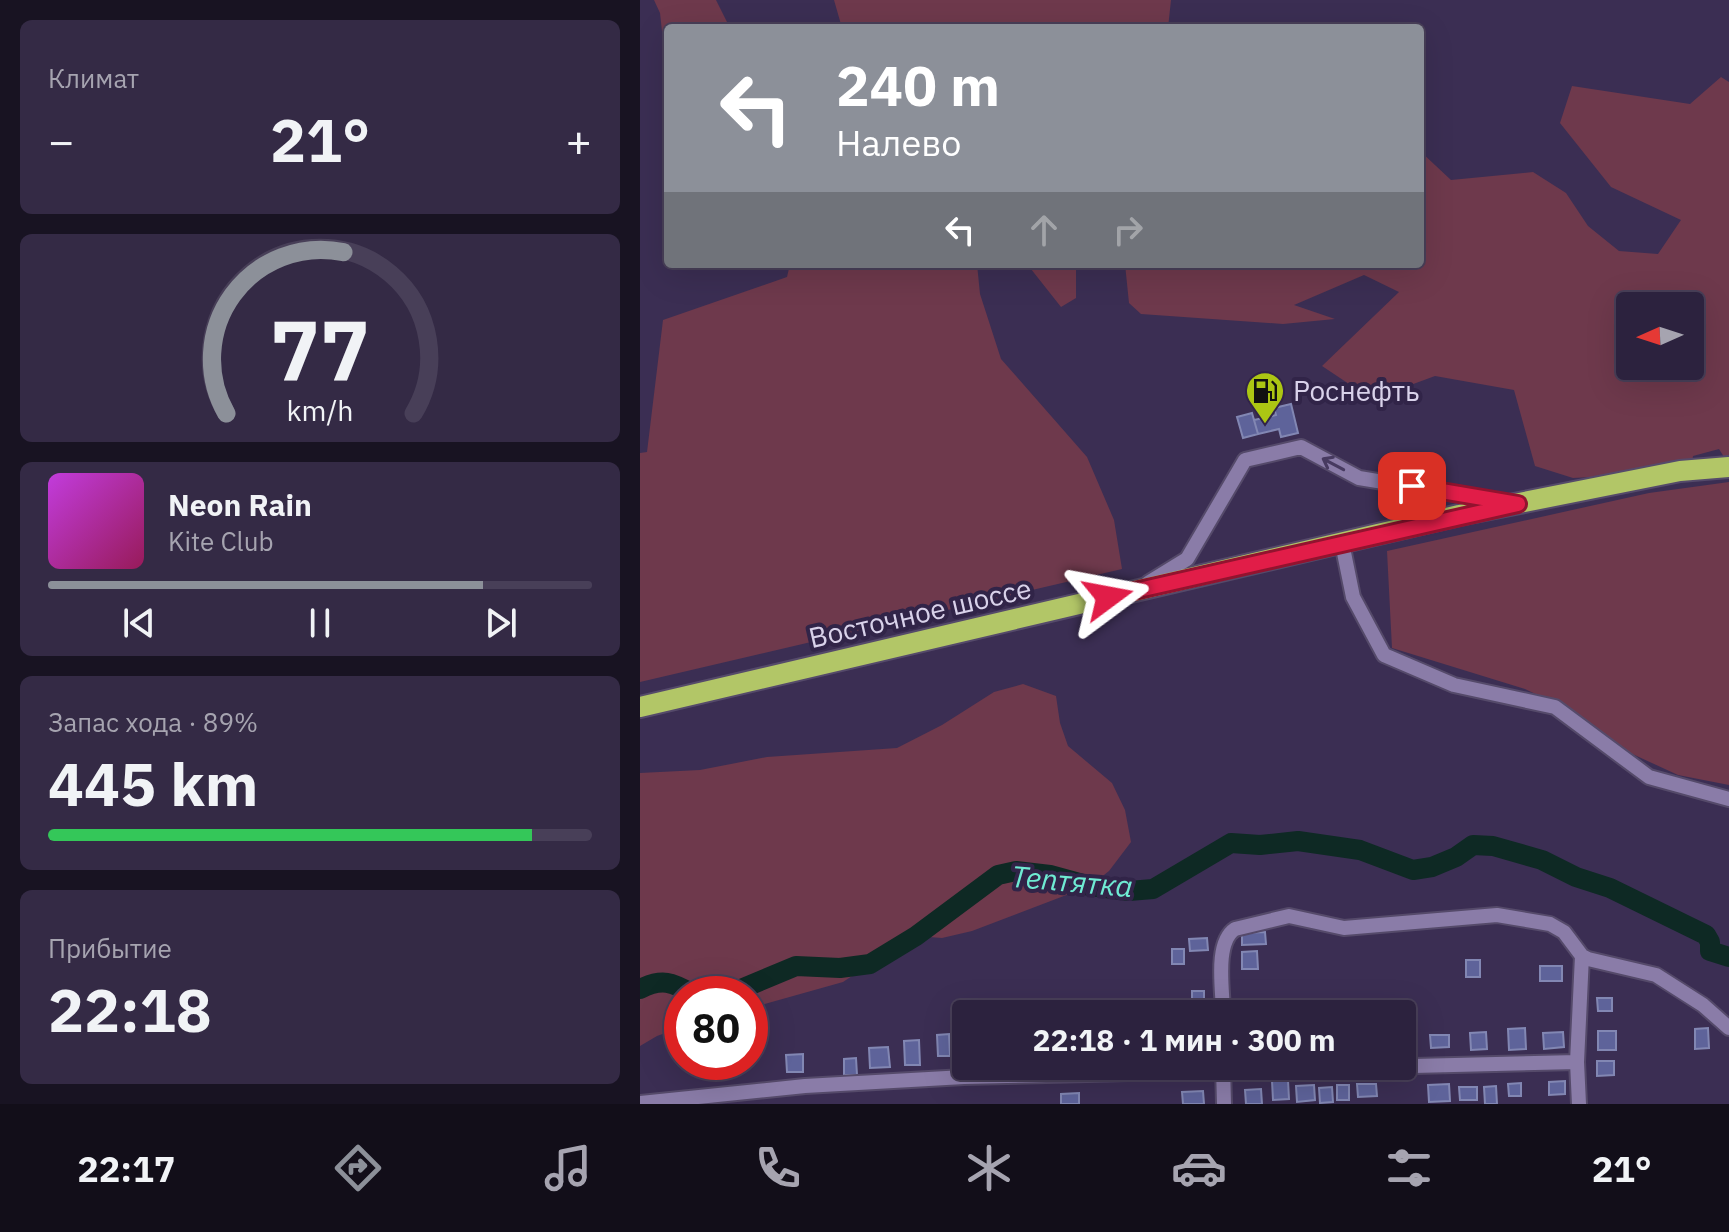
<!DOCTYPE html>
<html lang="ru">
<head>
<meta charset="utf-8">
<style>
  :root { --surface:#2c223e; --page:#342a45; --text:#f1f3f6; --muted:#a6a4b0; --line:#483f58; --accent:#8c9099 }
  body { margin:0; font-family:"IBM Plex Sans",sans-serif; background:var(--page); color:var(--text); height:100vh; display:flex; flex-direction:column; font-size:30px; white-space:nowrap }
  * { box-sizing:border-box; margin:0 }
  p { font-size:26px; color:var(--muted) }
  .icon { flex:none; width:44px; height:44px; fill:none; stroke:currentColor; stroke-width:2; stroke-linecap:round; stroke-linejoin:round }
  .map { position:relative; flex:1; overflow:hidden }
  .side { display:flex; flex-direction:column; gap:20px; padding:20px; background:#181322; width:640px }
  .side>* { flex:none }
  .top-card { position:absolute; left:24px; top:24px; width:760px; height:244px; border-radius:8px; box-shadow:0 8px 32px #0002,0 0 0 2px var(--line); background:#8c9099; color:#fff; overflow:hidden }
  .needle { width:52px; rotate:267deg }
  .controls { position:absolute; left:976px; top:292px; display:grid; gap:16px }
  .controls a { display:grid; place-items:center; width:88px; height:88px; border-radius:8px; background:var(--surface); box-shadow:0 8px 32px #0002,0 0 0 2px var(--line); font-size:40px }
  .speed { position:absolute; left:24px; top:976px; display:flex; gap:16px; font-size:40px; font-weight:700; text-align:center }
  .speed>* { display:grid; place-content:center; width:104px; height:104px; border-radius:50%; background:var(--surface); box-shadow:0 8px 32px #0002,0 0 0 2px var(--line); line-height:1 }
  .speed .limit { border:12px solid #d22; background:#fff; color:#111 }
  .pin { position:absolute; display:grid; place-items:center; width:68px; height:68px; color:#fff; margin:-34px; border-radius:16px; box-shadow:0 4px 12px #0006 }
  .me { position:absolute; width:88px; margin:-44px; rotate:77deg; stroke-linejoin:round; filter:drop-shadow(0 0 6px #0008) }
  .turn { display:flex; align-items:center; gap:28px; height:168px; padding:0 40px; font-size:36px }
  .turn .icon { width:104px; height:104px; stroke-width:2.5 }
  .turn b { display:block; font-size:56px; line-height:68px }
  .lanes { display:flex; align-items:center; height:76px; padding:0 40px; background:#0003; justify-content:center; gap:40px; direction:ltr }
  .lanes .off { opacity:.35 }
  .big { font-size:60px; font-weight:700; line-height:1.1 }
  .side .widget { flex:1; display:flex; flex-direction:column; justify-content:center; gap:12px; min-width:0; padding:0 28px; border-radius:12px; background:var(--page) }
  .side .dial { align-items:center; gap:0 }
  .dial svg { height:208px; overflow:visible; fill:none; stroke:var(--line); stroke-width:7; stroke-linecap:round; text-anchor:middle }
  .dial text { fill:var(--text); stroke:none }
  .song { display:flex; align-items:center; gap:24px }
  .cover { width:96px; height:96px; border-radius:12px; background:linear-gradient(135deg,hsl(290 70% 55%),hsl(330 70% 35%)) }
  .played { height:8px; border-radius:4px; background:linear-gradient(90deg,var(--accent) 80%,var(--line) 80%) }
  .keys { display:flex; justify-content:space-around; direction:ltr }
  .heat { display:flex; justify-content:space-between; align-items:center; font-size:44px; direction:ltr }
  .charge { height:12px; border-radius:6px; background:linear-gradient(90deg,#34c759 89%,var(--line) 0) }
  .trip { position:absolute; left:312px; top:1000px; width:464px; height:80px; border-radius:8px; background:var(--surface); box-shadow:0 8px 32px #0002,0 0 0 2px var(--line); font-weight:700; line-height:80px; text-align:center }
  .dock { display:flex; height:128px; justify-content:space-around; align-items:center; background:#120e19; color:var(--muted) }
  .dock .icon { width:56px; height:56px }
  .dock .active { color:var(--accent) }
  .dock b { font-size:36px; color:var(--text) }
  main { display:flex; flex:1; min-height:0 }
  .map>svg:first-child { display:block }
  .green { fill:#6e394c; fill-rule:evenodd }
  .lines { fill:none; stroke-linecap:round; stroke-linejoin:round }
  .river { stroke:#0e2924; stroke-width:20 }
  .building { fill:#5e639a; stroke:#8287b3; stroke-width:2 }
  .minor-casing { stroke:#554a6a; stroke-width:18 }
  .highway-casing { stroke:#554a6a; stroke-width:24 }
  .minor { stroke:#8a7ca8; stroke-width:14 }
  .highway { stroke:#b2c667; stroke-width:20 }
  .oneway { stroke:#473a60 }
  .route-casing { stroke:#92132f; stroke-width:20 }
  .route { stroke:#e11d48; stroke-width:14 }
  .labels { text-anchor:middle; stroke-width:8; stroke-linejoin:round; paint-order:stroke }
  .poi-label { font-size:28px; fill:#d9d2ea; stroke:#312448; text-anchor:start }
  .street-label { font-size:28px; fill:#d9d2ea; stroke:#312448 }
  .water-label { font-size:30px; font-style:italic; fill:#6febd3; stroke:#312448 }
</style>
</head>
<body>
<main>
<section class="side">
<div class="widget"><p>Климат</p>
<div class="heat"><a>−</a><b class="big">21°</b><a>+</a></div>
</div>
<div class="widget dial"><svg viewBox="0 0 100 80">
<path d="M14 69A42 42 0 1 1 86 69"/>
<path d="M14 69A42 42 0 0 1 59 7" stroke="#8c9099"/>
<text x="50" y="56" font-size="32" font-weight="700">77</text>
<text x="50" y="72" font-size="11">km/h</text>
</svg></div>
<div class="widget">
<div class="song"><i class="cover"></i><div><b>Neon Rain</b><p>Kite Club</p></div></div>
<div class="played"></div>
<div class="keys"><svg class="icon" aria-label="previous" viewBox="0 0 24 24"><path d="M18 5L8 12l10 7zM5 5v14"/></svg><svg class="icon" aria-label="pause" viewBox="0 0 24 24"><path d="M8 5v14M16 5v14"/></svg><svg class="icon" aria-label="next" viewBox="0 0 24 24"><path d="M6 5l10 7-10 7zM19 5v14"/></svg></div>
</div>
<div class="widget"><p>Запас хода · 89%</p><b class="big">445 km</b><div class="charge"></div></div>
<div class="widget"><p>Прибытие</p><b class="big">22:18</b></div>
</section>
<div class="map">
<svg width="1089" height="1104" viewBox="0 0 1089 1104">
  <rect width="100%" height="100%" fill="#3b2e53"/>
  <!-- green -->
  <path class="green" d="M14,0H76L90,28H28V86L20,13Z
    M194,0H531L528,28H202Z
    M1081,77L1089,82V465L1079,449L1053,456L1051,472L933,478L895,466L874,390L795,376L757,390H718L682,366L759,292L724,275L654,305L695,319L643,324L501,314L489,303L485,264H780V151L811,180L893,172L926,193L948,226L979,251L1018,254L1041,220L971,187L920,123L932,86L1050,104ZM990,306H1050V366H990Z
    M150,264H337L340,294L361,359L447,457L474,520L482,569L0,682V453L7,452L23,320L147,277Z
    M387,264H436V298L421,307Z
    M1089,482V785L1038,775L988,752L931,711L885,689L752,648L747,551L1009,493Z
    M383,684L416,696L420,723L428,746L472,783L485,810L491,842L469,871L450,886L332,931L302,938L276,936L255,954L230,964L203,982L110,1008V994H42V1027L17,1036L0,1046V773L60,770L127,757L257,748L302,725L354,692Z"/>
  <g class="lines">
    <!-- river -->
    <path class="river" d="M0,989C22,978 32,982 53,994
      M89,994L156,966L200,968L230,964L276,936L358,875L376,871L410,875L450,886L489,891L513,889L591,843L620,845L658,841L720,850L773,870L792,867L816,857L833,845L853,846L902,860L936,877L970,888L1066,935L1070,942V951L1089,957"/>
  </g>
  <!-- building -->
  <path class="building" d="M651,404L658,433L641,437L639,429L618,434L614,420L636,415L634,408Z
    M612,413L618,434L603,438L597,417Z
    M625,932L626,944L602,945V933Z
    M567,938L568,950L550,951L549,939Z
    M532,949H544V964H532Z
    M617,951L618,969H602V952Z
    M826,960H840V977H826Z
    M900,966H922V981H900Z
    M552,991H564V1006H552Z
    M957,998H972V1011H958Z
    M885,1028L886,1049L869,1050L868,1029Z
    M1068,1028L1069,1048L1055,1049V1029Z
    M958,1031H976V1050H958Z
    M846,1032L847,1049L831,1050L830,1033Z
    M923,1032L924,1047L904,1049L903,1033Z
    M309,1034L310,1056H298L297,1035Z
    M790,1035H809V1047L791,1048Z
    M279,1040L280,1065H265L264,1041Z
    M326,1045V1064L316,1065L314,1046Z
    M248,1047L250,1067L230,1068L229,1048Z
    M163,1054V1072H147L146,1055Z
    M216,1058L217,1075H204V1059Z
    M957,1061H974V1075L957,1076Z
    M648,1080L649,1099L633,1100L632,1081Z
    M925,1081V1094L909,1095V1082Z
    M881,1083V1096H869L868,1084Z
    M717,1084H736L737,1096L718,1097Z
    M809,1084L810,1101L789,1102L788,1085Z
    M674,1085L675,1100L657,1102L656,1086Z
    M697,1085H709V1100H697Z
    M856,1086L857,1104H845L844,1087Z
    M692,1087L693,1102L680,1103L679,1088Z
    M819,1087H837V1100H820Z
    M621,1089L622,1104H606L605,1090Z
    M563,1091L564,1104H543L542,1092Z
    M439,1093V1104H421V1094Z"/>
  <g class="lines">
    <defs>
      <path id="minor" d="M702,543L713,597L744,655L814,685L915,707L1009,777L1089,799
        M508,583L547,559L605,460L661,447L719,478L865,502
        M583,1014C583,991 574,943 595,929L649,916L704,928L857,915L910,924L924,932L942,956L948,959L1016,975L1063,1005L1089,1028
        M583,1066L584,1104
        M0,1103L165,1086L324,1077L937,1062
        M939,1104L937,1062L942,956"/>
      <path id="highway" d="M0,707L819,515L1040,471L1089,467"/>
    </defs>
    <!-- minor casing -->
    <use href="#minor" class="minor-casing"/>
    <!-- highway casing -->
    <use href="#highway" class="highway-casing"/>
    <!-- minor -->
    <use href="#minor" class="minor"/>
    <!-- highway -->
    <use href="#highway" class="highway"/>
  </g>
  <!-- one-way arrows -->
  <defs><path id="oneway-shaft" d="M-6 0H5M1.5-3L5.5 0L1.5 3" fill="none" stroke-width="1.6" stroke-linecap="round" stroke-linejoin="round" transform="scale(2)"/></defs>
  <use class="oneway" href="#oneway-shaft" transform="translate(693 464) rotate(-152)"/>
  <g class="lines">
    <defs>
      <path id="route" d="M468,597L878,504L772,486"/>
    </defs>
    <!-- route casing -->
    <use href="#route" class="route-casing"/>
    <!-- route -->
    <use href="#route" class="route"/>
  </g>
  <!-- icons -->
  <defs>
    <symbol id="fuel-pin" viewBox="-11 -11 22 30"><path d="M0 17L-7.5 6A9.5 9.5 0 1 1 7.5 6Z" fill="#acc613" stroke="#312448"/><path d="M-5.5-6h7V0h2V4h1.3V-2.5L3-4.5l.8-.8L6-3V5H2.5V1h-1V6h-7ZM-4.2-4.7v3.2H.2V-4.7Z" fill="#111"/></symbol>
  </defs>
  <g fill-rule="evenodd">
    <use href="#fuel-pin" x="603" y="369" width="44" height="60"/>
  </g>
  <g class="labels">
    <!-- poi labels -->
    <g class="poi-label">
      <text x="653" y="401">Роснефть</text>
    </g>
    <!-- street labels -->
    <g class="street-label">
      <text transform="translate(280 613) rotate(-13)" y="10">Восточное шоссе</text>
    </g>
    <!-- water labels -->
    <g class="water-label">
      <text transform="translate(432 882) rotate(5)" y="10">Тептятка</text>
    </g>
  </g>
</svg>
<div class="controls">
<a><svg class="needle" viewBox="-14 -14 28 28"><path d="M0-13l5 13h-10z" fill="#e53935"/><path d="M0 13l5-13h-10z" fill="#a6a4b0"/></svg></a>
</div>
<div class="speed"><div class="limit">80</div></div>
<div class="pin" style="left:772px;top:486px;background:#d93025"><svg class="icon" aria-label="arrive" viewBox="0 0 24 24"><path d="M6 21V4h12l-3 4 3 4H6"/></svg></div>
<svg class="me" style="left:468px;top:597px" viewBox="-20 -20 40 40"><path d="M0-17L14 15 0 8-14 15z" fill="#e11d48" stroke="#fff" stroke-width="4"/></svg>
<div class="trip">22:18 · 1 мин · 300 m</div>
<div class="top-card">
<div class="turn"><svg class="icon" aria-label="left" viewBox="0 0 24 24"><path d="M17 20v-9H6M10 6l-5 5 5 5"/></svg><div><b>240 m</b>Налево</div></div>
<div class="lanes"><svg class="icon" aria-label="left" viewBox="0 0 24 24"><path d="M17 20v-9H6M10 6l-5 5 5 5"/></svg><svg class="icon off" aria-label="ahead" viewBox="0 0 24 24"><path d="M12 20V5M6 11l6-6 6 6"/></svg><svg class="icon off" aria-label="right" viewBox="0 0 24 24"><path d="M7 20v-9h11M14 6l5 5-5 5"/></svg></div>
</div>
</div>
</main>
<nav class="dock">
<b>22:17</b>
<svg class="icon active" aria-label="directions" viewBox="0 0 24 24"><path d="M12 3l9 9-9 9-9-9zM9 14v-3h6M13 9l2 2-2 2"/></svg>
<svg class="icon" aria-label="music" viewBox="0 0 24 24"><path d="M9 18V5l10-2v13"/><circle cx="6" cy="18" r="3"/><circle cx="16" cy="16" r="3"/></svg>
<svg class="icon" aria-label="phone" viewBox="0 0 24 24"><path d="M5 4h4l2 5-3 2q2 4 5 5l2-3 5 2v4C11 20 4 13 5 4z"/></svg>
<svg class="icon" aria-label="climate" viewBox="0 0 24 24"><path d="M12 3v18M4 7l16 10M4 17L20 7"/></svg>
<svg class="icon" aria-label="car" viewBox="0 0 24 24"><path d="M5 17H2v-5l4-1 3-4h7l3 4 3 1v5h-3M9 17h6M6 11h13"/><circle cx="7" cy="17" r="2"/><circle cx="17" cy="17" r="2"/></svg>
<svg class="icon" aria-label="filters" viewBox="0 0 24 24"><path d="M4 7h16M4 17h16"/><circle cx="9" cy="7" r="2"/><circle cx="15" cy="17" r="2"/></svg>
<b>21°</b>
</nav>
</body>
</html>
